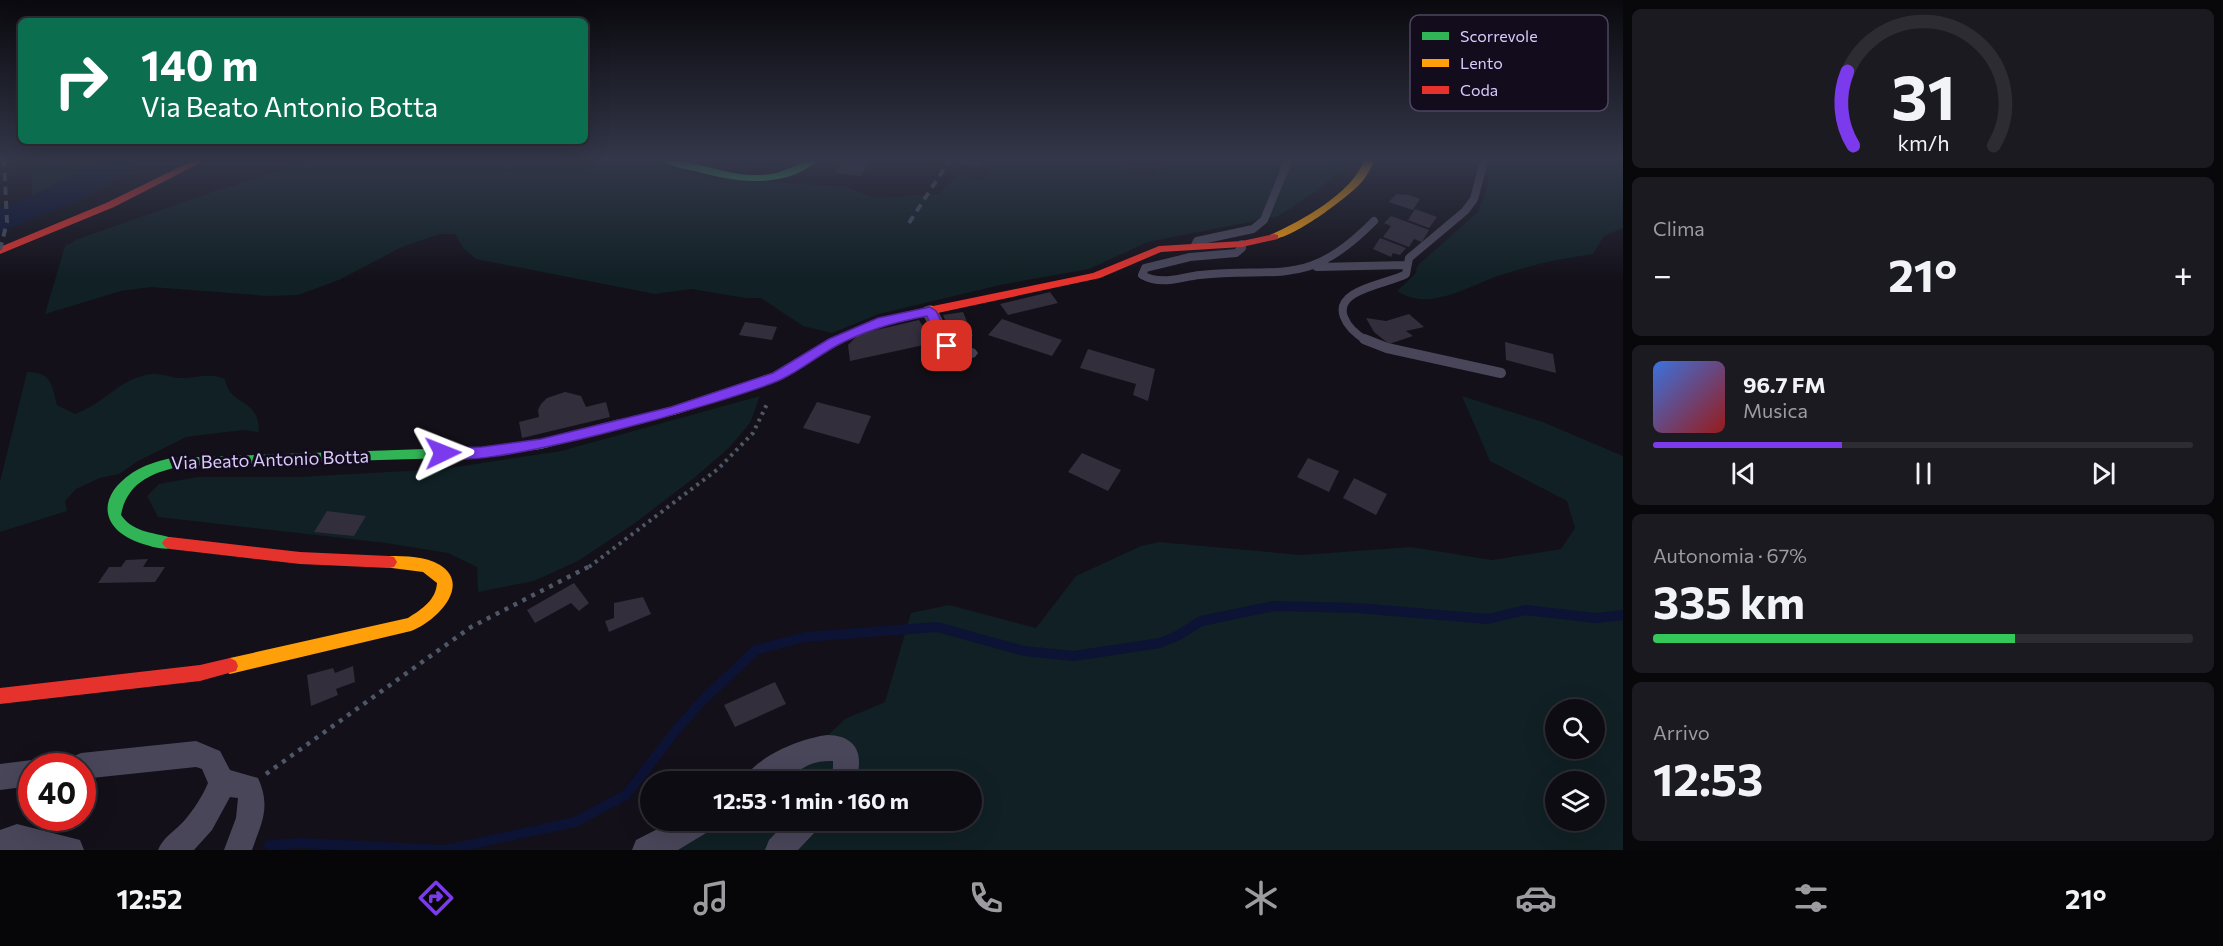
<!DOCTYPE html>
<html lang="it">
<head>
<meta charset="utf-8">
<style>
  :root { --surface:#0e0c13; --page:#1c1a21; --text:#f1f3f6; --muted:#9b9ba0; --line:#2e2c33; --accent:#7c3aed }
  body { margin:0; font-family:Commissioner,sans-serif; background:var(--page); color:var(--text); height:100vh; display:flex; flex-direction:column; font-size:22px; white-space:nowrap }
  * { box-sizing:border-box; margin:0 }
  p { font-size:20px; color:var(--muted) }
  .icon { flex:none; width:33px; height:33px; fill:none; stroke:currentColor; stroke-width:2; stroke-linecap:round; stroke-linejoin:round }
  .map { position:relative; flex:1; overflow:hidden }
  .details { display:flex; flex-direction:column; gap:9px; padding:9px; background:#08070a; width:600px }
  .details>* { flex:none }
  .hud { position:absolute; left:18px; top:18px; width:570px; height:126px; border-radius:9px; box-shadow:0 6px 24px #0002,0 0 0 2px var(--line); background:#0b6e4f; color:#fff; overflow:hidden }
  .fabs { position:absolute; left:1545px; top:699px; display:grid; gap:12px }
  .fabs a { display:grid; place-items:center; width:60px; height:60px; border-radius:50%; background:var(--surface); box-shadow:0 6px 24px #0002,0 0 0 2px var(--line); font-size:30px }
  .speed { position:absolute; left:18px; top:753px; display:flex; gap:12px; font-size:30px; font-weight:700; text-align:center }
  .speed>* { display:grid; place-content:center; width:78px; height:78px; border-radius:50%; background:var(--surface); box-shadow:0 6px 24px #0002,0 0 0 2px var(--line); line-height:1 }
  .speed .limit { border:9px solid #d22; background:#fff; color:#111 }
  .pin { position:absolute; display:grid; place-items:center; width:51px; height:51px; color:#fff; margin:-26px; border-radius:12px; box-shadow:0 3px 9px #0006 }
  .me { position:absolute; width:66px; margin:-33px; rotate:88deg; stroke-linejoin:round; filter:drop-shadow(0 0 4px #0008) }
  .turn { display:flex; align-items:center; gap:21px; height:126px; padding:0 24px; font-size:27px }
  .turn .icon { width:78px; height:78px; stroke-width:2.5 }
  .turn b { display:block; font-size:42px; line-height:51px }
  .big { font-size:45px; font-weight:700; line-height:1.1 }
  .details .widget { flex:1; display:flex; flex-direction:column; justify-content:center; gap:9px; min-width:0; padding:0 21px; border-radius:9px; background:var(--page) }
  .details .dial { align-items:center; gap:0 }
  .dial svg { height:156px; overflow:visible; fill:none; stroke:var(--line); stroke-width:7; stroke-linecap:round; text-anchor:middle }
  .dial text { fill:var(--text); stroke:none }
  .song { display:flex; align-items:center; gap:18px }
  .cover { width:72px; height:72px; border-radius:9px; background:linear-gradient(135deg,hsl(220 70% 55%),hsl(0 70% 35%)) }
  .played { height:6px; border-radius:3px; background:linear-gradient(90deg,var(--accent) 35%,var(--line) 35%) }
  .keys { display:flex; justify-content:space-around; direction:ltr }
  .heat { display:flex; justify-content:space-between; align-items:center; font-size:33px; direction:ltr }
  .charge { height:9px; border-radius:4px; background:linear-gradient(90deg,#34c759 67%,var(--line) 0) }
  .trip { position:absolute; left:640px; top:771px; width:342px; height:60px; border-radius:30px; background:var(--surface); box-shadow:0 6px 24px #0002,0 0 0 2px var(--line); font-weight:700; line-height:60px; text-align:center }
  .menu { display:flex; height:96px; justify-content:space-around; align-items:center; background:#060508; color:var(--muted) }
  .menu .icon { width:42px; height:42px }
  .menu .on { color:var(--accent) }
  .menu b { font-size:27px; color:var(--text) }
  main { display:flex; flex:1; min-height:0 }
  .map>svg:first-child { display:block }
  .green { fill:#102024; fill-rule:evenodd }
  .water { fill:#0c1334 }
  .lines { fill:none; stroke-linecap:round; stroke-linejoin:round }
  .stream { stroke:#0c1334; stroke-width:10 }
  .building { fill:#322e3c }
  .path-far1 { stroke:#4e5766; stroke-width:4; stroke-dasharray:3 4.5; stroke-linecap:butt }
  .path { stroke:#4e5766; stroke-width:4.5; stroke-dasharray:4 6; stroke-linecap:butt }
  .lane-far1 { stroke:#49465a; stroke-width:8 }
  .lane { stroke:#49465a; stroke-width:10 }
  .street { fill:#49465a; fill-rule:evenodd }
  .fast { fill:#30b455; fill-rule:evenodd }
  .slow { fill:#ff9f0a; fill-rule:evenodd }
  .jam { fill:#e5322d; fill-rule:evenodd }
  .rail { stroke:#435163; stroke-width:4; stroke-dasharray:8 6; stroke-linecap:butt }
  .route { fill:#7c3aed; stroke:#51269a; stroke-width:1.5 }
  .labels { text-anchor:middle; stroke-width:6; stroke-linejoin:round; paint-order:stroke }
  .street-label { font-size:18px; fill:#d9cbfd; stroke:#120c1d }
  .key { fill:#120c1d; stroke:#4e4560; stroke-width:1.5 }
  .key-label { font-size:16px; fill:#d9cbfd }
</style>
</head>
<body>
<main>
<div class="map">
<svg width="1623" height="850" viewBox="0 0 1623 850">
  <rect width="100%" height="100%" fill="#131019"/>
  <!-- green -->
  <path class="green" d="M32,161H100L32,196Z
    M313,161H652L700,177L846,187L876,198L939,194L958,175L983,180L991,161H1117C1135,180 1152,182 1170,161H1344L1342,169L1316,191L1279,216L1148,242L1089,269L1000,285L879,314L832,333L803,326L761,298H746L691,289L655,294L476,259L463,248L455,234H440L402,247L339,280L298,295L268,296L151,287L121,291L45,314L65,246L78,239L215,191Z
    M1483,161H1623V228L1604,236L1593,254C1563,258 1536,264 1507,273C1474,282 1431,314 1397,291L1416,273L1417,266L1478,212L1489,183Z
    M27,372C51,371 52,385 57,405L75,414C104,404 121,377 152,374C163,373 174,379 184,378C199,377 212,373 225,379C229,407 259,396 259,432L243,430L186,437L138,461L119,474L100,478L76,489L65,501L67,511L0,532V482Z
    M760,396L750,423L729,448L694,478L635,523L578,561L534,581L478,592L477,567L448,553L386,543L158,517L147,496L159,484L197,477H297L443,469L561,451Z
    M1462,396L1543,422L1623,456V850H673L718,821L972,820V782L773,781L799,762L845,719L885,702L911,613L949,605L1036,628L1076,576L1141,546L1159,542L1301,555L1411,547L1492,560L1561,549L1575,528L1567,501L1490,461ZM1556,710H1594V748H1556ZM1556,782H1594V820H1556Z"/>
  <!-- water -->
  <path class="water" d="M100,161H145L80,200L0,232V208L32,196Z"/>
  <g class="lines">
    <!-- stream -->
    <path class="stream" d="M269,845L301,843L445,850L575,822L626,795L677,729L703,700L756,650L805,637L937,627L1024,651L1074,656L1160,643L1179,635L1201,621L1274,606L1357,608L1488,619L1525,610L1596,618L1623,615"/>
  </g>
  <!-- building -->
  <path class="building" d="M844,161H870L861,176L834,173Z
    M962,161H982L979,167L960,164Z
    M1396,194L1409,195L1420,199L1413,210L1389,202Z
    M1415,209L1437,217L1429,228L1408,220Z
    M1391,216L1429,230L1422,242L1414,239L1409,247L1383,237L1391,226L1384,223Z
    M1380,238L1406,248L1400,255L1393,253L1391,257L1373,249Z
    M1050,292L1058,303L1008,315L1000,304Z
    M963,312L973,336L952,337L943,315Z
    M1409,314L1424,327L1406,331L1413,336L1389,344L1374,332L1366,318L1386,321Z
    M1002,319L1062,340L1052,356L988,335Z
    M919,320L933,343L850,361L848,345L859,334Z
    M745,322L777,327L772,340L739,335Z
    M1505,342L1553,354L1556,373L1506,360Z
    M1088,349L1155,369L1148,401L1133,395L1136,384L1080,368Z
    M565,392L581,396L586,407L606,402L610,417L522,438L519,422L539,417L538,410L541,404L547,398Z
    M817,402L871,416L859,444L803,428Z
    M1082,453L1121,470L1108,491L1068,472Z
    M1308,458L1339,471L1329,492L1297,477Z
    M1354,478L1387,494L1376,515L1343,498Z
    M327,511L366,516L354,536L314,532Z
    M148,559L143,567H165L155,582L98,583L109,567H121L126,560Z
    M574,583L589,603L579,611L571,603L535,623L527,610Z
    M643,597L651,614L609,632L605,621L614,618V603Z
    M353,666L355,682L336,689L338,695L311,706L307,675L333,668L335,673Z
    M775,682L786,704L735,727L724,705Z"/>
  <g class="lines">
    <!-- path-far1 -->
    <path class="path-far1" d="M589,567L718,469L753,433L768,402"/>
    <!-- path -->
    <path class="path" d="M266,774L471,627L592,565"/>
    <!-- lane-far1 -->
    <path class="lane-far1" d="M1242,244V248L1236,253L1190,257L1145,268L1142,275C1162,286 1180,277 1200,275C1283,267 1308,288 1374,221
      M1195,245L1197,241L1253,229L1264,220L1288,161
      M1317,267L1406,265
      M1367,341C1357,335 1348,328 1344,317C1333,289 1389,284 1406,274L1409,258L1465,211L1474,199L1484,161"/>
    <!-- lane -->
    <path class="lane" d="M1364,339L1387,348L1501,373"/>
    <!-- street -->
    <path class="street" d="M930,305L936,307L954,342L975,349L978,353L975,357L969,359L941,350L921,311L924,307Z
      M827,735C857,735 865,756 855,782H827L833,768V761C808,760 801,771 781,781C771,785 753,782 743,782C753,757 802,738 827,735Z
      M196,741L220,751L230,770L258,778C271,807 262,822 252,850H224L236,818L238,798L230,797L212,830L194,850H158C163,837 175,831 184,821C194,809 202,797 208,783L202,769L196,767L82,779V766H68L72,757L81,753Z
      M32,760L43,766H32V786L0,790V764Z
      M675,820H715L711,830L678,850H632L636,840Z
      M788,820H821L817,830L798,850H765L769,840Z
      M17,824L80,840L84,850H0V830Z"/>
    <!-- fast -->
    <path class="fast" d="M664,161C692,159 721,174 750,175C761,175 773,175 782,171C795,167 803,160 817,161C784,190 733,182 695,171C685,169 672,167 664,161Z
      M620,419L627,424L625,427L541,449L482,457L183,466C153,472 127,482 121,515C134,534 156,532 175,539L178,543L175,547C166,551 153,547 143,544C101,531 95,498 132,473C144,465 158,461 171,458L482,447L541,439Z"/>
    <!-- slow -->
    <path class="slow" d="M1364,161H1374C1370,170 1366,178 1359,185C1345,199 1289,242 1270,239V235C1301,221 1351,194 1364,161Z
      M933,306L937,307L939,310L937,313L886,324L837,345L782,379L677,414L620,429L613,424L615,421L670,407L772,373L829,339L879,318Z
      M389,556C406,556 425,556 440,565C473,586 434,623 411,631L230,674L224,671L222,666L224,661L230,658L408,618C422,609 436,600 437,583L423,572L384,567L381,562L384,557Z"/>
    <!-- jam -->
    <path class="jam" d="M192,161H204L114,207L0,254V247L106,203Z
      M1274,234L1278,235V239L1242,247L1161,252L1100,278L933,314L927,310L933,306L1093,273L1159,246L1242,241Z
      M170,537L300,552L389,556L394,557L397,562L394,567L389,568L300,564L170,549L165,547L162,543L165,539Z
      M230,658L236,661L238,666L236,671L200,681L0,704V688L200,665Z"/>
    <!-- rail -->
    <path class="rail" d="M909,223L949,161
      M0,250L7,222L4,161"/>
  </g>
  <!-- sky -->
  <linearGradient id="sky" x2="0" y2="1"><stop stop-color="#0a090e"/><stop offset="0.57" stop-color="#333749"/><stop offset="1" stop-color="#333749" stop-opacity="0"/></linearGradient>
  <rect width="1623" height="280" fill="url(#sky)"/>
  <!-- route -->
  <path class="route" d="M930,307L936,311L953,346L951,349H942L927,316C895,322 865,330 836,346C818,356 801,370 782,379C745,397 453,483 436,453L443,448L482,447L541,439L671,407L773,373L829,339L878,318Z"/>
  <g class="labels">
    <!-- street labels -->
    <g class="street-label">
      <text transform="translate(270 460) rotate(-2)" y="6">Via Beato Antonio Botta</text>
    </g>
  </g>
  <!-- legend -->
  <rect x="1410" y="15" width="198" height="96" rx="9" class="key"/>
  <rect x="1422" y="32" width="27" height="8" fill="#30b455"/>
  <rect x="1422" y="59" width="27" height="8" fill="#ff9f0a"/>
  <rect x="1422" y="86" width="27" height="8" fill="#e5322d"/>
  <g class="key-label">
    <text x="1460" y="42">Scorrevole</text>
    <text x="1460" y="69">Lento</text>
    <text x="1460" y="96">Coda</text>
  </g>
</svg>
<div class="fabs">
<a><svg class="icon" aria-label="search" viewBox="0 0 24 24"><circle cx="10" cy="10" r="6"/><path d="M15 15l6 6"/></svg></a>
<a><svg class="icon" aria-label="layers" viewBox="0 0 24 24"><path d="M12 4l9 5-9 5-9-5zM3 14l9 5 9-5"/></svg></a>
</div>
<div class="speed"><div class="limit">40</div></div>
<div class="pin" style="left:947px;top:346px;background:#d93025"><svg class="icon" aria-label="arrive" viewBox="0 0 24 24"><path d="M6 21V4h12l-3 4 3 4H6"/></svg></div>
<svg class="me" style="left:443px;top:453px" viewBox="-20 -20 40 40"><path d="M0-17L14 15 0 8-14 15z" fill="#7c3aed" stroke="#fff" stroke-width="4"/></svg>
<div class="trip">12:53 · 1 min · 160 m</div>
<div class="hud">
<div class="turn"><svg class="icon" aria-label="right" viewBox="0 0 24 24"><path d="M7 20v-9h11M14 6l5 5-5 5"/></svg><div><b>140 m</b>Via Beato Antonio Botta</div></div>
</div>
</div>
<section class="details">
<div class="widget dial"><svg viewBox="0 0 100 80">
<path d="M14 69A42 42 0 1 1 86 69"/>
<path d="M14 69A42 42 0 0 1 11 31" stroke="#7c3aed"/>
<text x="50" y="56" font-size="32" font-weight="700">31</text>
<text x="50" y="72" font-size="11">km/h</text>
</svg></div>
<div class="widget"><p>Clima</p>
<div class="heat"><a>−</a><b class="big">21°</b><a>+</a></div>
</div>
<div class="widget">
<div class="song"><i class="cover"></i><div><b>96.7 FM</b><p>Musica</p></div></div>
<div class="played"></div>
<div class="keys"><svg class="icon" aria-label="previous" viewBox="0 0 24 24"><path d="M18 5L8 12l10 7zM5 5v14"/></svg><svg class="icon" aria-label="pause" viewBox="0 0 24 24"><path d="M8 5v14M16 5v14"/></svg><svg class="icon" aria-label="next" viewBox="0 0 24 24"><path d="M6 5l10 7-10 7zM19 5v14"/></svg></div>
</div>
<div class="widget"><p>Autonomia · 67%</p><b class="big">335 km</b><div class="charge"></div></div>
<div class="widget"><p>Arrivo</p><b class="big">12:53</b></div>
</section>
</main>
<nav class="menu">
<b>12:52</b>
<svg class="icon on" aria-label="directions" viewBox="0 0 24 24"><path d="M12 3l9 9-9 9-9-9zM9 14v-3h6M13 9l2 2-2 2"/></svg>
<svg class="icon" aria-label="music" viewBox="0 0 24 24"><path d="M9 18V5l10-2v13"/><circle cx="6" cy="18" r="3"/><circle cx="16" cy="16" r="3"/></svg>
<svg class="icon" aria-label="phone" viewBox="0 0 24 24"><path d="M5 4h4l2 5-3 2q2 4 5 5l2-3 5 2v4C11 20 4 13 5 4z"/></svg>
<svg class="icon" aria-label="climate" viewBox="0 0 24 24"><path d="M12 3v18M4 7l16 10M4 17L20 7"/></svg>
<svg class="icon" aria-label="car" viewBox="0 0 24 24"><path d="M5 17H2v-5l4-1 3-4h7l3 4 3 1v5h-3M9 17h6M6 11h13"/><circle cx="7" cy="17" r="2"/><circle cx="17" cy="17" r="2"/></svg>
<svg class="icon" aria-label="filters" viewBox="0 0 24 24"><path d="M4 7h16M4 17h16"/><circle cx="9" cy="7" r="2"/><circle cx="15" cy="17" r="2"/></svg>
<b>21°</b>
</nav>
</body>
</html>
